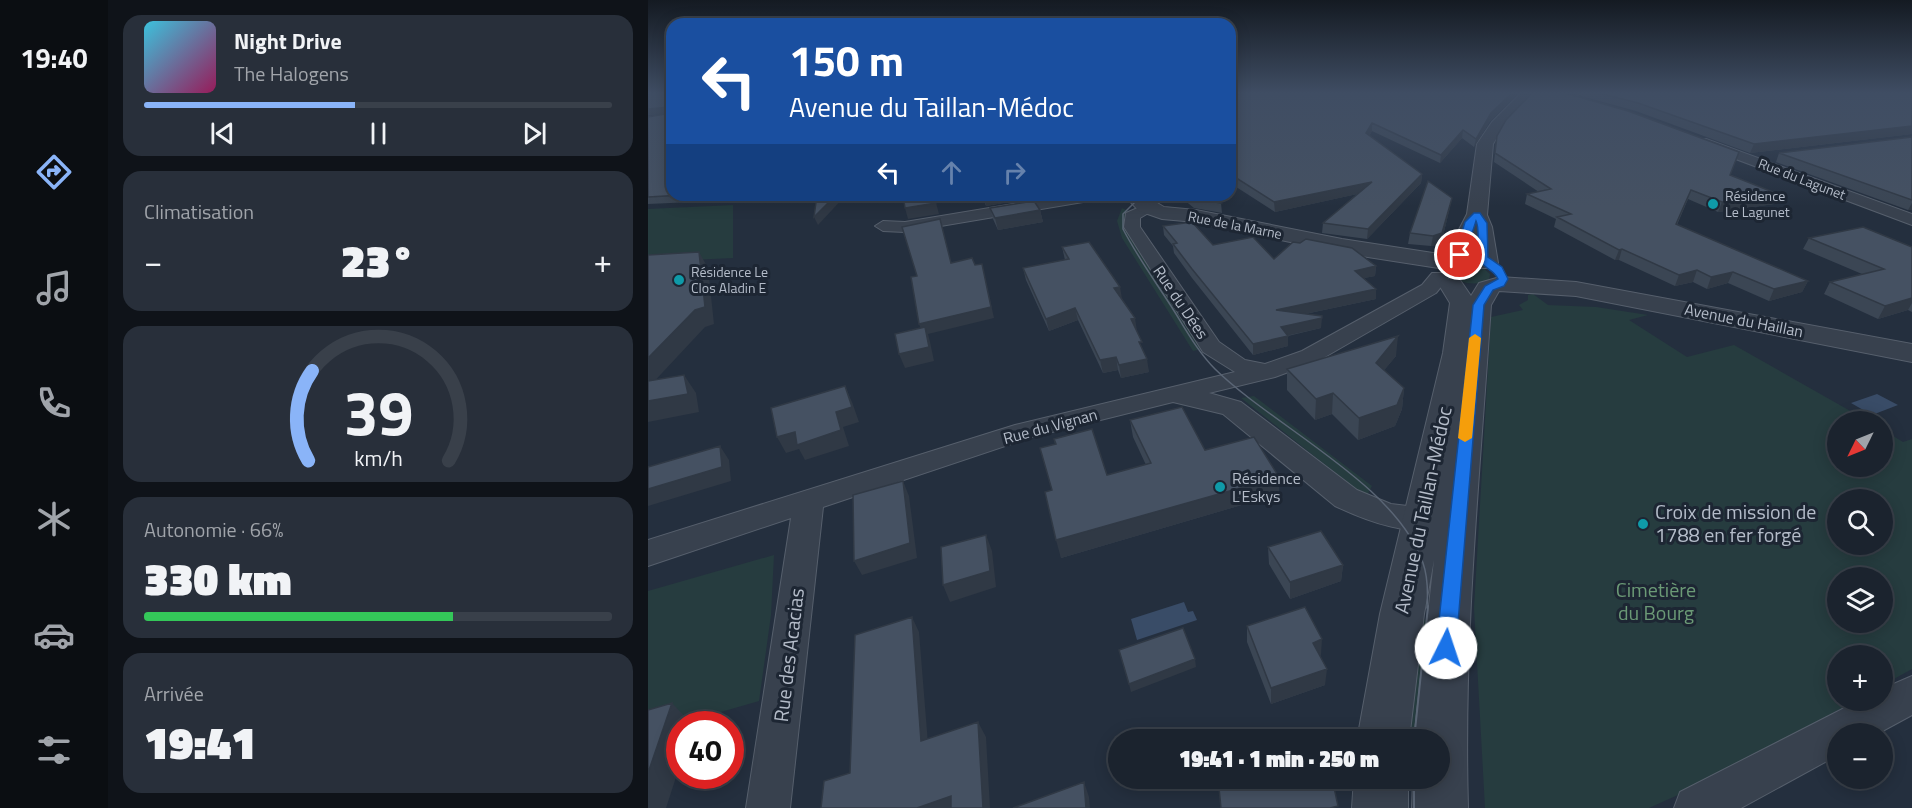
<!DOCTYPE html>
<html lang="fr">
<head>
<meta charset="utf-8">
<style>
  :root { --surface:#1b232e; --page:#282f3a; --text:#f1f3f6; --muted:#a0a4aa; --line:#39404a; --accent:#8ab4f8 }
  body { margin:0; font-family:"Titillium Web",sans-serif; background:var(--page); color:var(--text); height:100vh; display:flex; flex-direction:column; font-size:22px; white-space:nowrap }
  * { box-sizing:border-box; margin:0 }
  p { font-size:20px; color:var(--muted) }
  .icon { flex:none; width:33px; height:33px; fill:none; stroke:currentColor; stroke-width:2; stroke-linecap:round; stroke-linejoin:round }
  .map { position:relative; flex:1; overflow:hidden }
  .drawer { display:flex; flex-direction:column; gap:15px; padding:15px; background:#0f1319; width:540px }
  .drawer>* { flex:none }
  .top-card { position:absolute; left:18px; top:18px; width:570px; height:183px; border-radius:18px; box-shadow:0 3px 15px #0003,0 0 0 2px var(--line); background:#1a4fa0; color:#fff; overflow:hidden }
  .needle { width:39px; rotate:227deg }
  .tools { position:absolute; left:1179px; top:411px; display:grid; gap:12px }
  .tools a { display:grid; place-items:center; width:66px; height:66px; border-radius:50%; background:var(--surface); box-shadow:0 3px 15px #0003,0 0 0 2px var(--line); font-size:30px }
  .speed { position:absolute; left:18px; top:711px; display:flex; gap:12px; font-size:30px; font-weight:700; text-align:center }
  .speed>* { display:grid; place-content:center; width:78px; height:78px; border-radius:50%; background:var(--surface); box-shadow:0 3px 15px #0003,0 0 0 2px var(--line); line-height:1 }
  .speed .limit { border:9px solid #d22; background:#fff; color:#111 }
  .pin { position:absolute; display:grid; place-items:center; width:51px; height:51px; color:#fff; margin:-26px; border:3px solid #fff; border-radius:50%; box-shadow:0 2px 6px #0007 }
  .me { position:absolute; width:66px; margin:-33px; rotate:4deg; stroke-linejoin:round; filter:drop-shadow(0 0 4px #0008) }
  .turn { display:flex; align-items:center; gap:21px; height:126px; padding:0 24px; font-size:27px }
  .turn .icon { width:78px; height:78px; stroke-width:2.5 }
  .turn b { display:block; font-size:42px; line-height:51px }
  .lanes { display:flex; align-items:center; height:57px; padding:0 24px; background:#0003; justify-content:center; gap:30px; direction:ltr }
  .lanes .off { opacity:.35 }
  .big { font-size:45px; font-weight:800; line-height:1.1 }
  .drawer .tile { flex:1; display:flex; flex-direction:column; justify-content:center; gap:9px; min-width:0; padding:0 21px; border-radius:18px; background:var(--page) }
  .drawer .dial { align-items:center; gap:0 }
  .dial svg { height:156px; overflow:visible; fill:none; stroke:var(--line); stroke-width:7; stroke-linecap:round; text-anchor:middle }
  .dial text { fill:var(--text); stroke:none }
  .song { display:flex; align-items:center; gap:18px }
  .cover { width:72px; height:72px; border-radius:9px; background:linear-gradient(135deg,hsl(190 70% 55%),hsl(330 70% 35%)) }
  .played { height:6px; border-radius:3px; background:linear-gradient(90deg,var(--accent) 45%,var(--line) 45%) }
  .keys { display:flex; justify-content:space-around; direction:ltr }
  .heat { display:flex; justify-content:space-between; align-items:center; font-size:33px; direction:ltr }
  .charge { height:9px; border-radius:4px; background:linear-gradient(90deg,#34c759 66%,var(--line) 0) }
  .trip { position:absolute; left:460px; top:729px; width:342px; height:60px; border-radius:30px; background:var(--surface); box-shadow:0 3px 15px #0003,0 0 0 2px var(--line); font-weight:800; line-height:60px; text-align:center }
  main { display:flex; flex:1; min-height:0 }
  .menu { display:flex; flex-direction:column; width:108px; justify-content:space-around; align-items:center; background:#0b0e12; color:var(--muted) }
  .menu .icon { width:42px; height:42px }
  .menu .active { color:var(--accent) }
  .menu b { font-size:27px; color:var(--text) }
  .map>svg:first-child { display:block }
  .green { fill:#263c3f; fill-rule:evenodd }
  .water { fill:#394c67 }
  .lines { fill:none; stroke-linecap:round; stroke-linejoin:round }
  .minor-casing { stroke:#565f6c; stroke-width:2 }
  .tertiary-casing { stroke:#565f6c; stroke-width:2 }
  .minor { fill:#38414e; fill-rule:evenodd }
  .tertiary { fill:#38414e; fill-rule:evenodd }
  .tram-far1 { stroke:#5a6575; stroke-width:1.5 }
  .tram { stroke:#5a6575; stroke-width:2 }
  .wall { fill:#3b4654 }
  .shaded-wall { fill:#303945 }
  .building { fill:#455162; stroke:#303945; stroke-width:1.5 }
  .route { fill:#1a73e8; stroke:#114b97; stroke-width:1.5 }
  .slow { fill:#f59e0b }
  .culture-dot { fill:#0f9aa8; stroke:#1d2633; stroke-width:2 }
  .labels { text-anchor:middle; stroke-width:6; stroke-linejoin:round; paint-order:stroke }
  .far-street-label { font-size:14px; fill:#b4bcc9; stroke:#1d2633 }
  .far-poi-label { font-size:14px; fill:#b4bcc9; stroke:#1d2633; text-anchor:start }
  .street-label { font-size:16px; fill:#b4bcc9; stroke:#1d2633 }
  .poi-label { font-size:16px; fill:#b4bcc9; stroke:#1d2633; text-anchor:start }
  .near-street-label { font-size:20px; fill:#b4bcc9; stroke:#1d2633 }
  .near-poi-label { font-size:20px; fill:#b4bcc9; stroke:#1d2633; text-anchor:start }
  .near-park-label { font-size:20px; fill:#6b9a76; stroke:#1d2633 }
</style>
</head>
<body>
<main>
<nav class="menu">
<b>19:40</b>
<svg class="icon active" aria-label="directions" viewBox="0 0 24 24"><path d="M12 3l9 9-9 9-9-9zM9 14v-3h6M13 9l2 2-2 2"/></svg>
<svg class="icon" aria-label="music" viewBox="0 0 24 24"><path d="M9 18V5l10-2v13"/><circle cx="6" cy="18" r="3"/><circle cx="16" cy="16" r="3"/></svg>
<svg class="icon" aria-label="phone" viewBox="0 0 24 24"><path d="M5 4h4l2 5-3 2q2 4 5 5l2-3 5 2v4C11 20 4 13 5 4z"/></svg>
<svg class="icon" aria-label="climate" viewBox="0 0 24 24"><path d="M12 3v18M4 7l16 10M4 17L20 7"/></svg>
<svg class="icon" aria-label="car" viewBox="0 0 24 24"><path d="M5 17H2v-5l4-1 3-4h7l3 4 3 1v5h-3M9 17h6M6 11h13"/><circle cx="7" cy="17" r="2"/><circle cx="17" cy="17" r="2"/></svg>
<svg class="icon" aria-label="filters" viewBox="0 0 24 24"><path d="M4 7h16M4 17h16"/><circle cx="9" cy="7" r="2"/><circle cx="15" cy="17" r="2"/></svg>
</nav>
<section class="drawer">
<div class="tile">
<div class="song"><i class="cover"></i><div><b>Night Drive</b><p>The Halogens</p></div></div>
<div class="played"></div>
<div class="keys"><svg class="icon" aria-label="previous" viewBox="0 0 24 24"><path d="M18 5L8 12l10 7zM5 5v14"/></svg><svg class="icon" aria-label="pause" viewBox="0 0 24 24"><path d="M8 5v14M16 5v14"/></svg><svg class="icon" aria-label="next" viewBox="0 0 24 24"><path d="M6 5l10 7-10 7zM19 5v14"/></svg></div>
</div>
<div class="tile"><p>Climatisation</p>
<div class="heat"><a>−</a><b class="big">23°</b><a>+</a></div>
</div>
<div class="tile dial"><svg viewBox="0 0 100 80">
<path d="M14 69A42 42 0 1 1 86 69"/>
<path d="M14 69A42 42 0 0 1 16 23" stroke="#8ab4f8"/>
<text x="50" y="56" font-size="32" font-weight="700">39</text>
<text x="50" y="72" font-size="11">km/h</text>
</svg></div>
<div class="tile"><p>Autonomie · 66%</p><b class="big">330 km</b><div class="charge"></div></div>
<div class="tile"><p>Arrivée</p><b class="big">19:41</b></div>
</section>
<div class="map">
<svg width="1264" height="808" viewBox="0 0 1264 808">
  <rect width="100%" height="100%" fill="#242f3e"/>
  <!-- green -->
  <path class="green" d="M85,205V258L0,262V209Z
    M474,208L480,211L477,218L558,348L545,351L474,238L469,221Z
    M822,265L835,268L842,274L841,280C828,286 813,284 802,275L801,272L805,267Z
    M885,294L900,305L948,307L1000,315L981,320L1039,357L1086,345L1220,421L1190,422V466H1234L1235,430L1255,442L1264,439V669L1235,685L1234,656H1190V700L1207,701L1052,785L1001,808H837L826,608L843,317L875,310L871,305L880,300V295ZM1190,500H1234V544H1190ZM1190,578H1234V622H1190Z
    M606,396L724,486L718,497L593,398Z
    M126,555L123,615L111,701L0,733V591Z
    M768,618L789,622L779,739L755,740Z"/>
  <!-- water -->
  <path class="water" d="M1229,394L1250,405L1224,415L1203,403Z
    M536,602L540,612L545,611L549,620L489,640L483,619Z"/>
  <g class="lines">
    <defs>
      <path id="minor" d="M1058,139L1264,214V225L1053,146V140Z
        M419,195H455L447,200L257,232L235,231L227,226L235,221L257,222Z
        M501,203L509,208L492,218V227L571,342L597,360L617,364L654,351L774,285L784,273H798L801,277L788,293L670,361L627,377L561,393L593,402L709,490L743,504L801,511L806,519L801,527C764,538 721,522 687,506L575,414L525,402L384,437L175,507L142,808H98L143,518L0,566V540L367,425L587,372L555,352L476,227L478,213Z
        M1264,676V715L1229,734H1190V755L1093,808H1026L1032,792L1212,700H1234V689Z"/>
      <path id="tertiary" d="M873,93H886L855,127L845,144L839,215L844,227L850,263L846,268H830L824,252L814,265L797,269L694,253L548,222L514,219L491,211L476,195H496L516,207L548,210L694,239L798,255L819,214L829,144L844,122Z
        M893,93H933C925,100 900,100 893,93Z
        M852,277L928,282L1264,344V362L928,296L851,291L843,305C832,472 815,640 820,808H764L765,778H792V740H766L786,560L776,614L761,740H709L732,614L795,353L802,303L791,285L794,280L803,278L812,280L823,296L831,283Z
        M706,778H760V808H704Z"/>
    </defs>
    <!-- minor casing -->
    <use href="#minor" class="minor-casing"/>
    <!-- tertiary casing -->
    <use href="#tertiary" class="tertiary-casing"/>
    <!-- minor -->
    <use href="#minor" class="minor"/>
    <!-- tertiary -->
    <use href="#tertiary" class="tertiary"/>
    <!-- tram-far1 -->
    <path class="tram-far1" d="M494,195L475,214V229C489,256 507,281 523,306C537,328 549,351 567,369C626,427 748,484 775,563C780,577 780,593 779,608"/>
    <!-- tram -->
    <path class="tram" d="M766,740L780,606
      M766,778V808"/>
  </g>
  <!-- wall -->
  <path class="wall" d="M24,93V195H55L45,202L0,204V117L23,113L0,115Z
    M596,93H870L842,121L826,147L814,138L792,163L724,131L721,136L774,174L773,183L719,239L674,233L675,223L709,194L627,212L582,183V96Z
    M934,93H1264V134L1102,153L988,111L933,96Z
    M849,136L1082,175L1126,204L1070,212L1040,199L1029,225L1160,281L1154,292L1121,301L1080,283L1059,289L1045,282L1027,286L971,260H967L906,227L908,219L877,204L879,194L891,192L846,162Z
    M1264,137V210H1260L1128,162L1131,153Z
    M313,195H403L338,206L336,201L325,203Z
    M530,195H565L573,203L574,213L546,208Z
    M802,207L793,244L783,246L760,244L762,233Z
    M342,208L392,210L395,222L350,230L345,219Z
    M515,226L565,245L626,259L728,266L727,276L716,278L728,289V299L657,314L673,328L640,336V346L605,355L544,278L526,253L525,246L516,235Z
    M1161,238L1264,247V312L1260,310L1230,319L1176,294L1182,282L1214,274L1155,249Z
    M414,247L474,299H473L488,331L501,372L473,378L470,370L455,373L430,320L401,331L378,280L375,268L417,260Z
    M748,356L736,370L756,388L754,409L747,426L710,440L684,414L667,420L639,390V369Z
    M482,420L557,450L631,494L413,558L404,490L407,444L406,439L459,475L498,465L485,437Z
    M620,547L695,565L693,581L642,599L621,564Z
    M599,626L673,655L671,656L677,685L623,704L599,642Z"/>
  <!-- shaded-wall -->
  <path class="shaded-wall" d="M864,93H870L842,121L826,147L828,139L843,113Z
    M21,107L24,113L0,115V109Z
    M724,123V131L717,142L718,133Z
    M1264,126V134L1102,153L1106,144Z
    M815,130L814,138L792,163L793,155Z
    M774,174L773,183L719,239L720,229Z
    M724,182L723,191L627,212L626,202Z
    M1130,194L1126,204L1070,212L1074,202Z
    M41,195H55L45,202Z
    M188,195H198L170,225L166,217Z
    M286,195L291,214L260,219L257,208Z
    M323,195H334L336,201L325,203Z
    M345,195H403L338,206L336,196Z
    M804,198L802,207L793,244L783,246L785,236Z
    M1264,203V210H1260Z
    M392,210L395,222L350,230L347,218Z
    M974,249L971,260H967L971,250Z
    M51,252L60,268L66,324L57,327L0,388V358Z
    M334,264L346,318L280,334L282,342L286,361L257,368L251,354L275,335L271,324Z
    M728,266L727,276L706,280L707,271Z
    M1049,270L1045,282L1027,286L1031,275Z
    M1085,272L1080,283L1059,289L1063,277Z
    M1160,281L1154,292L1121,301L1126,289Z
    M472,287L474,299L467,300L466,288Z
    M728,289V299L628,320V310Z
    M1264,298V303L1260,310L1230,319L1237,306Z
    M427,308L430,320L401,331L398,319Z
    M487,318L489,331L483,319Z
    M674,318L673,328L633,337V327Z
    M640,336V346L605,355V344Z
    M750,336L748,356L725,384L728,363Z
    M468,357L470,370L455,373L452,360Z
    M499,359L501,372L473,378L471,365Z
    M36,375L48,393L51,412L0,422V401Z
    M197,386L204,402L211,422L195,427L201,446L157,460L151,449L138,453L129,437L147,432L188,412Z
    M756,388L754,409L747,426L710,440L711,418Z
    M685,393L684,414L667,420L668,399Z
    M72,446L81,460L83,481L0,506V489Z
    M631,477V494L413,558L408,540Z
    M255,481L261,496L269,558L214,575L206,561Z
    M338,535L344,551L348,587L302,602L295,585Z
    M695,565L693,581L642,599V582Z
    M264,617L271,632L281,756L273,741Z
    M674,639L673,655L664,659L665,643Z
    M547,659L548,667L483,692L481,684Z
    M679,669L677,685L623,704V688Z
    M24,703L44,724H32V765L18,808H0V773Z
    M330,722L338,737L342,808H335Z
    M436,782L441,797L442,808H438Z
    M303,796L310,808H269Z"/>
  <!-- building -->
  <path class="building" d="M0,93H24V195H35L0,197V117L23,113L21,107L0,109Z
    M596,93H864L843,113L828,139L815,130L793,155L724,123L718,133L774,174L720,229L675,223L724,182L626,202L582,174V96Z
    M884,93H917L980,111L1091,152L1082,175L1130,194L1074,202L1043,190L1028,224L1160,281L1126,289L1085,272L1063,277L1049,270L1031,275L974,249L971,250L909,217L923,214L879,194L903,189L847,153L849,136L858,120Z
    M951,93H1264V126L1106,144L990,103Z
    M1264,137V200L1131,153Z
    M780,181L804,198L794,233L785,236L762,233Z
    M169,195H188L166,217Z
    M255,195H286L288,203L257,208Z
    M542,195H565L573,203L545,198Z
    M386,201L392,210L347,218L342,208Z
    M292,219L303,263L324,258L327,265L334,264L343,307L271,324L263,277L269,276L254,227Z
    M544,222L565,245L605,237L626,259L645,242L652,243L658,239L704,248L728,266L707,271L728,289L628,310L674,316V318L633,327L640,336L605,344L544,269L525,244L529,243L515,226Z
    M1215,227L1264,247V298L1237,306L1182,282L1236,269L1161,238Z
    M441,242L472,287L466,288L487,318L483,319L494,342H491L499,359L471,365L468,357L452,360L427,308L398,319L375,268L421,259L414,247Z
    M51,252L57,307L47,310L0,358V255Z
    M277,327L281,347L251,354L247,334Z
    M750,336L728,363L756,388L749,405L711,418L685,393L668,399L639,369Z
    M36,375L40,394L0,401V381Z
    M197,386L204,407L188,412L193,430L149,445L147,432L129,437L123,408Z
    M534,407L557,450L606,437L631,477L408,540L397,492L404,490L392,448L408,444L406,439L444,429L459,475L503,463L482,420Z
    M72,446L74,467L0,489V467Z
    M255,481L262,543L206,561L205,495Z
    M673,531L695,565L642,582L620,547Z
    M338,535L342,571L295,585L293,547Z
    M657,607L674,639L665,643L679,669L623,688L599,626Z
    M264,617L273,741L330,722L335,808H303V796L269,808H173L176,781L202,773L207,635Z
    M535,628L547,659L481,684L471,650Z
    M24,703L0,773V710Z
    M570,778H684L690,806L682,808H573Z
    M436,782L438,808H365Z"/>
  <!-- sky -->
  <linearGradient id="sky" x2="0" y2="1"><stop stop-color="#141a22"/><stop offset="0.45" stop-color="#3f4d63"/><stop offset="1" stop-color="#3f4d63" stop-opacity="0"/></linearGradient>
  <rect width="1264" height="206" fill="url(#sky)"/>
  <!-- route -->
  <path class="route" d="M826,213H832L839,223L840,257L854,267L860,279L856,286L845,290L836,305L808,648L806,654L798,657L791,654L788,648L825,305L837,286L850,279C846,269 834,268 831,259C827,247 833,232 828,221L817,255L812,258L807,255L817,222Z"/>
  <!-- slow -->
  <path class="slow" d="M827,334L833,338L824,438L817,442L810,438L821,338Z"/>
  <!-- markers -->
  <g class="culture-dot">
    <circle cx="1065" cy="204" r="6"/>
    <circle cx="31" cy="280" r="6"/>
    <circle cx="572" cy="487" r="6"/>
    <circle cx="995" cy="524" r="6"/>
  </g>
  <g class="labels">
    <!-- far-street labels -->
    <g class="far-street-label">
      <text transform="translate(1154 179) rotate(21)" y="5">Rue du Lagunet</text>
      <text transform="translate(587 225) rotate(11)" y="5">Rue de la Marne</text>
    </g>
    <!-- far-poi labels -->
    <g class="far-poi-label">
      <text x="1077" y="201">Résidence<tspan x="1077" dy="16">Le Lagunet</tspan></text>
      <text x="43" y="277">Résidence Le<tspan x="43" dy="16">Clos Aladin E</tspan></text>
    </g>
    <!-- street labels -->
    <g class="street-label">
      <text transform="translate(533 302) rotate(56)" y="6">Rue du Dées</text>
      <text transform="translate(1096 320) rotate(11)" y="6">Avenue du Haillan</text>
      <text transform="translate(402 426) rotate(-15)" y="6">Rue du Vignan</text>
    </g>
    <!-- poi labels -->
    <g class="poi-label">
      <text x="584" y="484">Résidence<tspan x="584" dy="18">L'Eskys</tspan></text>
    </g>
    <!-- near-street labels -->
    <g class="near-street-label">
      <text transform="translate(775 510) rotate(-78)" y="7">Avenue du Taillan-Médoc</text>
      <text transform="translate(141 655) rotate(-83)" y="7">Rue des Acacias</text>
    </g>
    <!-- near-poi labels -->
    <g class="near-poi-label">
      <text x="1007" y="519">Croix de mission de<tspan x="1007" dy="23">1788 en fer forgé</tspan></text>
    </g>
    <!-- near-park labels -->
    <g class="near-park-label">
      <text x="1008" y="597">Cimetière<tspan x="1008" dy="23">du Bourg</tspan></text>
    </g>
  </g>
</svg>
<div class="tools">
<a><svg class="needle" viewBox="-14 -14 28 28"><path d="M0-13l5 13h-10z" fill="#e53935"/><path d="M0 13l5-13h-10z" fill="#a0a4aa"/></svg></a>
<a><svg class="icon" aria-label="search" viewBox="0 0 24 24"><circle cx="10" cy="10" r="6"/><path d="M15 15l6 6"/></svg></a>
<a><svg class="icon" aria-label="layers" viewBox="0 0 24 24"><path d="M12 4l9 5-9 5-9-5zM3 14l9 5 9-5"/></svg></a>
<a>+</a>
<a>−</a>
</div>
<div class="speed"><div class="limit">40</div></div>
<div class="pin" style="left:812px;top:255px;background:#d93025"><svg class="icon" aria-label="arrive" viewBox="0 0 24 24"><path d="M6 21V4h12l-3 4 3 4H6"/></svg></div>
<svg class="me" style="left:798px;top:648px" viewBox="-20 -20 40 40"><circle r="19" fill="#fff"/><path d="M0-13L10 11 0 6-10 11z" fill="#1a73e8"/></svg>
<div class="trip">19:41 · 1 min · 250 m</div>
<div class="top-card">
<div class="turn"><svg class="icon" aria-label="left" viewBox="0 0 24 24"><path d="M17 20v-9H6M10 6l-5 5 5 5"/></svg><div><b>150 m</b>Avenue du Taillan-Médoc</div></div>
<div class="lanes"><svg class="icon" aria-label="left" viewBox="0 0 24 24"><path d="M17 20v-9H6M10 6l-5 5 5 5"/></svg><svg class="icon off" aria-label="ahead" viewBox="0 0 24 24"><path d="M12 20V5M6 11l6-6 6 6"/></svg><svg class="icon off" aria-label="right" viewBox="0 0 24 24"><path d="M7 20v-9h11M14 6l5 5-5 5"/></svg></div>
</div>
</div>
</main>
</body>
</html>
